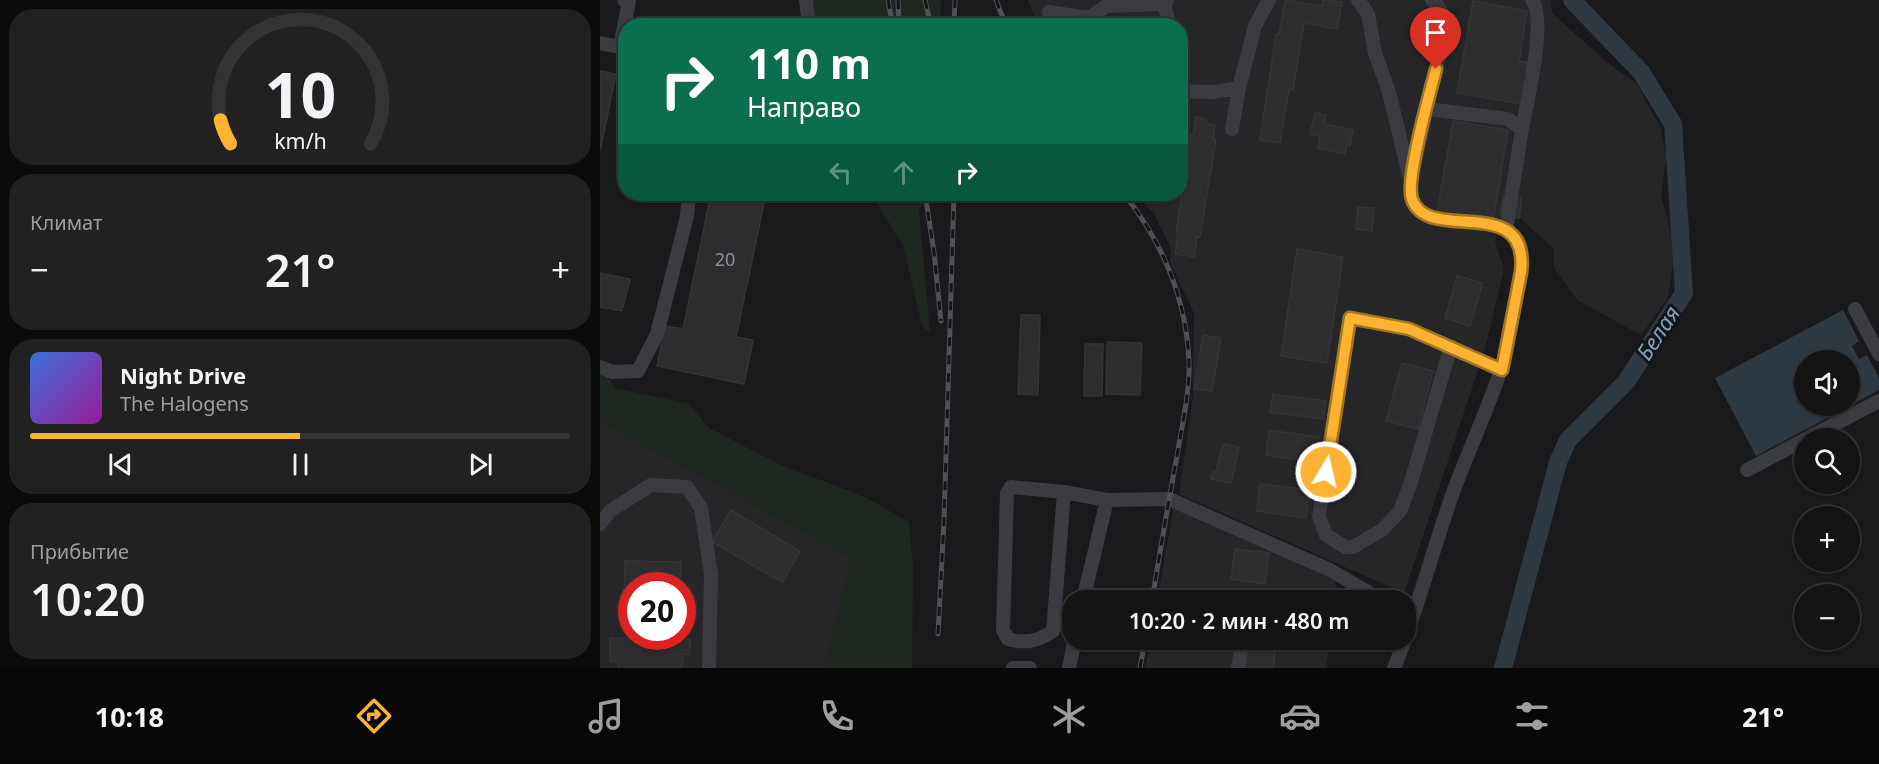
<!DOCTYPE html>
<html lang="ru">
<head>
<meta charset="utf-8">
<style>
  :root { --surface:#141415; --page:#212122; --text:#f1f3f6; --muted:#9d9ea0; --line:#333334; --accent:#fcb332 }
  body { margin:0; font-family:"Noto Sans",sans-serif; background:var(--page); color:var(--text); height:100vh; display:flex; flex-direction:column; font-size:22px; white-space:nowrap }
  * { box-sizing:border-box; margin:0 }
  p { font-size:20px; color:var(--muted) }
  .icon { flex:none; width:33px; height:33px; fill:none; stroke:currentColor; stroke-width:2; stroke-linecap:round; stroke-linejoin:round }
  .map { position:relative; flex:1; overflow:hidden }
  .drawer { display:flex; flex-direction:column; gap:9px; padding:9px; background:#0b0b0c; width:600px }
  .drawer>* { flex:none }
  .guide { position:absolute; left:18px; top:18px; width:570px; height:183px; border-radius:24px; box-shadow:0 2px 4px #0004,0 0 0 2px var(--line); background:#0b6e4f; color:#fff; overflow:hidden }
  .tools { position:absolute; left:1194px; top:350px; display:grid; gap:12px }
  .tools a { display:grid; place-items:center; width:66px; height:66px; border-radius:50%; background:var(--surface); box-shadow:0 2px 4px #0004,0 0 0 2px var(--line); font-size:30px }
  .speed { position:absolute; left:18px; top:572px; display:flex; gap:12px; font-size:30px; font-weight:700; text-align:center }
  .speed>* { display:grid; place-content:center; width:78px; height:78px; border-radius:50%; background:var(--surface); box-shadow:0 2px 4px #0004,0 0 0 2px var(--line); line-height:1 }
  .speed .limit { border:9px solid #d22; background:#fff; color:#111 }
  .pin { position:absolute; display:grid; place-items:center; width:51px; height:51px; color:#fff; margin:-62px -26px; border-radius:50% 50% 50% 0; rotate:-45deg; box-shadow:0 0 6px #0007 }
  .pin .icon { rotate:45deg }
  .me { position:absolute; width:66px; margin:-33px; rotate:9deg; stroke-linejoin:round; filter:drop-shadow(0 0 4px #0008) }
  .turn { display:flex; align-items:center; gap:21px; height:126px; padding:0 30px; font-size:27px }
  .turn .icon { width:78px; height:78px; stroke-width:2.5 }
  .turn b { display:block; font-size:42px; line-height:51px }
  .lanes { display:flex; align-items:center; height:57px; padding:0 30px; background:#0003; justify-content:center; gap:30px; direction:ltr }
  .lanes .off { opacity:.35 }
  .big { font-size:45px; font-weight:600; line-height:1.1 }
  .drawer .widget { flex:1; display:flex; flex-direction:column; justify-content:center; gap:9px; min-width:0; padding:0 21px; border-radius:24px; background:var(--page) }
  .drawer .dial { align-items:center; gap:0 }
  .dial svg { height:156px; overflow:visible; fill:none; stroke:var(--line); stroke-width:7; stroke-linecap:round; text-anchor:middle }
  .dial text { fill:var(--text); stroke:none }
  .song { display:flex; align-items:center; gap:18px }
  .cover { width:72px; height:72px; border-radius:9px; background:linear-gradient(135deg,hsl(220 70% 55%),hsl(300 70% 35%)) }
  .played { height:6px; border-radius:3px; background:linear-gradient(90deg,var(--accent) 50%,var(--line) 50%) }
  .keys { display:flex; justify-content:space-around; direction:ltr }
  .heat { display:flex; justify-content:space-between; align-items:center; font-size:33px; direction:ltr }
  .trip { position:absolute; left:462px; top:590px; width:354px; height:60px; border-radius:24px; background:var(--surface); box-shadow:0 2px 4px #0004,0 0 0 2px var(--line); font-weight:600; line-height:60px; text-align:center }
  .tab-bar { display:flex; height:96px; justify-content:space-around; align-items:center; background:#080808; color:var(--muted) }
  .tab-bar .icon { width:42px; height:42px }
  .tab-bar .selected { color:var(--accent) }
  .tab-bar b { font-size:27px; color:var(--text) }
  main { display:flex; flex:1; min-height:0 }
  .map>svg:first-child { display:block }
  .built { fill:#262629; fill-rule:evenodd }
  .green { fill:#1f2820 }
  .water { fill:#2e3941; fill-rule:evenodd }
  .lines { fill:none; stroke-linecap:round; stroke-linejoin:round }
  .river { stroke:#2e3941; stroke-width:18 }
  .building { fill:#2d2d30; stroke:#343438; stroke-width:1.5 }
  .minor { stroke:#3a3c41; stroke-width:14 }
  .rail-casing { stroke:#4d5057; stroke-width:5 }
  .rail { stroke:#151517; stroke-width:3; stroke-dasharray:9; stroke-linecap:butt }
  .route-casing { stroke:#a47420; stroke-width:15 }
  .route { stroke:#fcb332; stroke-width:10 }
  .labels { text-anchor:middle; stroke-width:6; stroke-linejoin:round; paint-order:stroke }
  .number-label { font-size:18px; fill:#8c8f98 }
  .water-label { font-size:22px; font-style:italic; fill:#81a0b9; stroke:#151517 }
</style>
</head>
<body>
<main>
<section class="drawer">
<div class="widget dial"><svg viewBox="0 0 100 80">
<path d="M14 69A42 42 0 1 1 86 69"/>
<path d="M14 69A42 42 0 0 1 9 57" stroke="#fcb332"/>
<text x="50" y="56" font-size="32" font-weight="700">10</text>
<text x="50" y="72" font-size="11">km/h</text>
</svg></div>
<div class="widget"><p>Климат</p>
<div class="heat"><a>−</a><b class="big">21°</b><a>+</a></div>
</div>
<div class="widget">
<div class="song"><i class="cover"></i><div><b>Night Drive</b><p>The Halogens</p></div></div>
<div class="played"></div>
<div class="keys"><svg class="icon" aria-label="previous" viewBox="0 0 24 24"><path d="M18 5L8 12l10 7zM5 5v14"/></svg><svg class="icon" aria-label="pause" viewBox="0 0 24 24"><path d="M8 5v14M16 5v14"/></svg><svg class="icon" aria-label="next" viewBox="0 0 24 24"><path d="M6 5l10 7-10 7zM19 5v14"/></svg></div>
</div>
<div class="widget"><p>Прибытие</p><b class="big">10:20</b></div>
</section>
<div class="map">
<svg width="1279" height="668" viewBox="0 0 1279 668">
  <rect width="100%" height="100%" fill="#1a1a1c"/>
  <!-- built -->
  <path class="built" d="M428,0H951L952,13L1009,64L1036,83L1061,129L1066,158L1061,195L1075,251L1068,298L1041,335L977,300L954,268L953,248L920,218L900,217L895,241L904,269L885,349L804,593L579,494L593,398L594,313L570,262L571,249L554,213L539,199L537,194H580V26L437,25Z
    M0,421L252,558L224,668H0ZM32,585H82V636H32Z
    M574,506L734,580L739,593L738,600H557Z
    M551,639H731L726,668H545Z"/>
  <!-- green -->
  <path class="green" d="M212,0H341L340,25H216Z
    M271,194H328L319,211L330,332L322,326L303,245Z
    M0,374L7,376L15,388L89,404L109,428L179,464L267,498L309,522L313,567L312,668H224L252,558L0,421Z"/>
  <!-- water -->
  <path class="water" d="M1243,310L1259,341L1252,346L1259,359L1267,355L1279,378V390L1156,456L1115,378ZM1204,360H1250V405H1204Z"/>
  <g class="lines">
    <!-- river -->
    <path class="river" d="M903,668L958,462L968,440L1026,382L1084,293L1073,124L1041,72L972,0"/>
  </g>
  <!-- building -->
  <path class="building" d="M685,0L722,6L723,0L742,2L737,29L704,23L693,90L689,89L680,143L660,140L676,34L679,35Z
    M873,1L927,11L919,61L928,63L921,104L857,93Z
    M0,71L16,74L0,151Z
    M715,113L726,115L724,124L753,130L750,145L747,144L745,154L718,148L720,136L710,134Z
    M596,117L606,119V123L615,125L613,139H616L600,237L597,236L594,257L575,254L578,234L576,233L591,135H593Z
    M853,121L908,130L893,222L837,212Z
    M111,194H166L136,337L153,340L144,384L57,366L65,326L83,329Z
    M904,195L922,198L919,218L900,214Z
    M758,207L774,208L772,231L756,229Z
    M697,249L743,257L727,363L681,356Z
    M0,273L30,279L22,311L0,307Z
    M857,276L883,283L870,326L845,318Z
    M421,315H440L438,395L418,394Z
    M603,335L621,338L612,391L594,389Z
    M507,342L542,343L540,395L506,394Z
    M485,344H503L502,396H484Z
    M802,363L833,371L818,429L786,421Z
    M673,394L726,401L723,419L670,412Z
    M669,430L719,437L716,463L666,455Z
    M623,444L639,447L631,483L611,479L613,472H616Z
    M660,484L710,490L706,518L657,511Z
    M131,510L200,551L182,582L112,542Z
    M635,549L669,553L665,584L631,579Z
    M25,561L81,562L80,585H32V606H24Z
    M10,638L90,639V654H83L82,668H18V662L10,661Z
    M651,639H677L673,668H646Z"/>
  <g class="lines">
    <!-- minor -->
    <path class="minor" d="M206,0L209,26
      M758,0L768,14L775,53L789,92L809,175
      M564,4L568,19L566,26
      M449,12L489,18L506,6L564,4L567,0
      M0,43L20,47L29,1L24,0
      M580,91L612,92L639,88
      M827,109L908,119L922,129L906,230
      M632,129L639,88L655,26L669,0
      M922,129C927,104 947,18 932,0
      M1255,309L1279,354
      M851,346L811,482L800,511L782,530L753,547H745L726,535L719,516L750,317L809,329L901,370
      M0,367L12,372L38,371L57,334L87,216L89,194
      M1208,438L1279,401
      M1147,470L1204,440
      M464,492L453,631C438,641 426,644 408,639L403,630L407,493L411,487L464,492L507,500L569,499L730,570L768,592L777,600
      M0,524L10,511L51,485L87,487L101,508L111,574L109,668
      M483,600L507,500
      M413,668H430
      M469,668L475,639
      M638,668L643,639
      M794,668C817,611 832,553 852,495C867,454 886,414 900,372C908,350 911,324 916,301C919,283 927,260 919,242C903,208 828,236 813,202C810,195 810,187 811,180L845,28C844,15 842,9 832,0"/>
    <defs>
      <path id="rail" d="M288,0L293,26
        M298,0L299,23
        M325,0L331,26
        M396,0L406,26
        M354,26L355,0
        M325,194L334,252L341,321
        M524,194C563,243 586,297 589,361C590,392 582,425 577,456C568,504 560,552 552,600
        M338,634L344,521L354,194
        M540,668L545,639"/>
    </defs>
    <!-- rail casing -->
    <use href="#rail" class="rail-casing"/>
    <!-- rail -->
    <use href="#rail" class="rail"/>
  </g>
  <g class="lines">
    <defs>
      <path id="route" d="M726,472L750,318L809,329L902,370L921,272C930,191 827,245 812,199C805,180 830,93 836,69"/>
    </defs>
    <!-- route casing -->
    <use href="#route" class="route-casing"/>
    <!-- route -->
    <use href="#route" class="route"/>
  </g>
  <g class="labels">
    <!-- number labels -->
    <g class="number-label">
      <text x="125" y="266">20</text>
    </g>
    <!-- water labels -->
    <g class="water-label">
      <text transform="translate(1058 333) rotate(-57)" y="8">Белая</text>
    </g>
  </g>
</svg>
<div class="tools">
<a><svg class="icon" aria-label="sound" viewBox="0 0 24 24"><path d="M4 9h4l5-4v14l-5-4H4zM17 9q2 3 0 6"/></svg></a>
<a><svg class="icon" aria-label="search" viewBox="0 0 24 24"><circle cx="10" cy="10" r="6"/><path d="M15 15l6 6"/></svg></a>
<a>+</a>
<a>−</a>
</div>
<div class="speed"><div class="limit">20</div></div>
<div class="pin" style="left:836px;top:69px;background:#d93025"><svg class="icon" aria-label="arrive" viewBox="0 0 24 24"><path d="M6 21V4h12l-3 4 3 4H6"/></svg></div>
<svg class="me" style="left:726px;top:472px" viewBox="-20 -20 40 40"><circle r="17" fill="#fcb332" stroke="#fff" stroke-width="3"/><path d="M0-11L8 9 0 5-8 9z" fill="#fff"/></svg>
<div class="trip">10:20 · 2 мин · 480 m</div>
<div class="guide">
<div class="turn"><svg class="icon" aria-label="right" viewBox="0 0 24 24"><path d="M7 20v-9h11M14 6l5 5-5 5"/></svg><div><b>110 m</b>Направо</div></div>
<div class="lanes"><svg class="icon off" aria-label="left" viewBox="0 0 24 24"><path d="M17 20v-9H6M10 6l-5 5 5 5"/></svg><svg class="icon off" aria-label="ahead" viewBox="0 0 24 24"><path d="M12 20V5M6 11l6-6 6 6"/></svg><svg class="icon" aria-label="right" viewBox="0 0 24 24"><path d="M7 20v-9h11M14 6l5 5-5 5"/></svg></div>
</div>
</div>
</main>
<nav class="tab-bar">
<b>10:18</b>
<svg class="icon selected" aria-label="directions" viewBox="0 0 24 24"><path d="M12 3l9 9-9 9-9-9zM9 14v-3h6M13 9l2 2-2 2"/></svg>
<svg class="icon" aria-label="music" viewBox="0 0 24 24"><path d="M9 18V5l10-2v13"/><circle cx="6" cy="18" r="3"/><circle cx="16" cy="16" r="3"/></svg>
<svg class="icon" aria-label="phone" viewBox="0 0 24 24"><path d="M5 4h4l2 5-3 2q2 4 5 5l2-3 5 2v4C11 20 4 13 5 4z"/></svg>
<svg class="icon" aria-label="climate" viewBox="0 0 24 24"><path d="M12 3v18M4 7l16 10M4 17L20 7"/></svg>
<svg class="icon" aria-label="car" viewBox="0 0 24 24"><path d="M5 17H2v-5l4-1 3-4h7l3 4 3 1v5h-3M9 17h6M6 11h13"/><circle cx="7" cy="17" r="2"/><circle cx="17" cy="17" r="2"/></svg>
<svg class="icon" aria-label="filters" viewBox="0 0 24 24"><path d="M4 7h16M4 17h16"/><circle cx="9" cy="7" r="2"/><circle cx="15" cy="17" r="2"/></svg>
<b>21°</b>
</nav>
</body>
</html>
